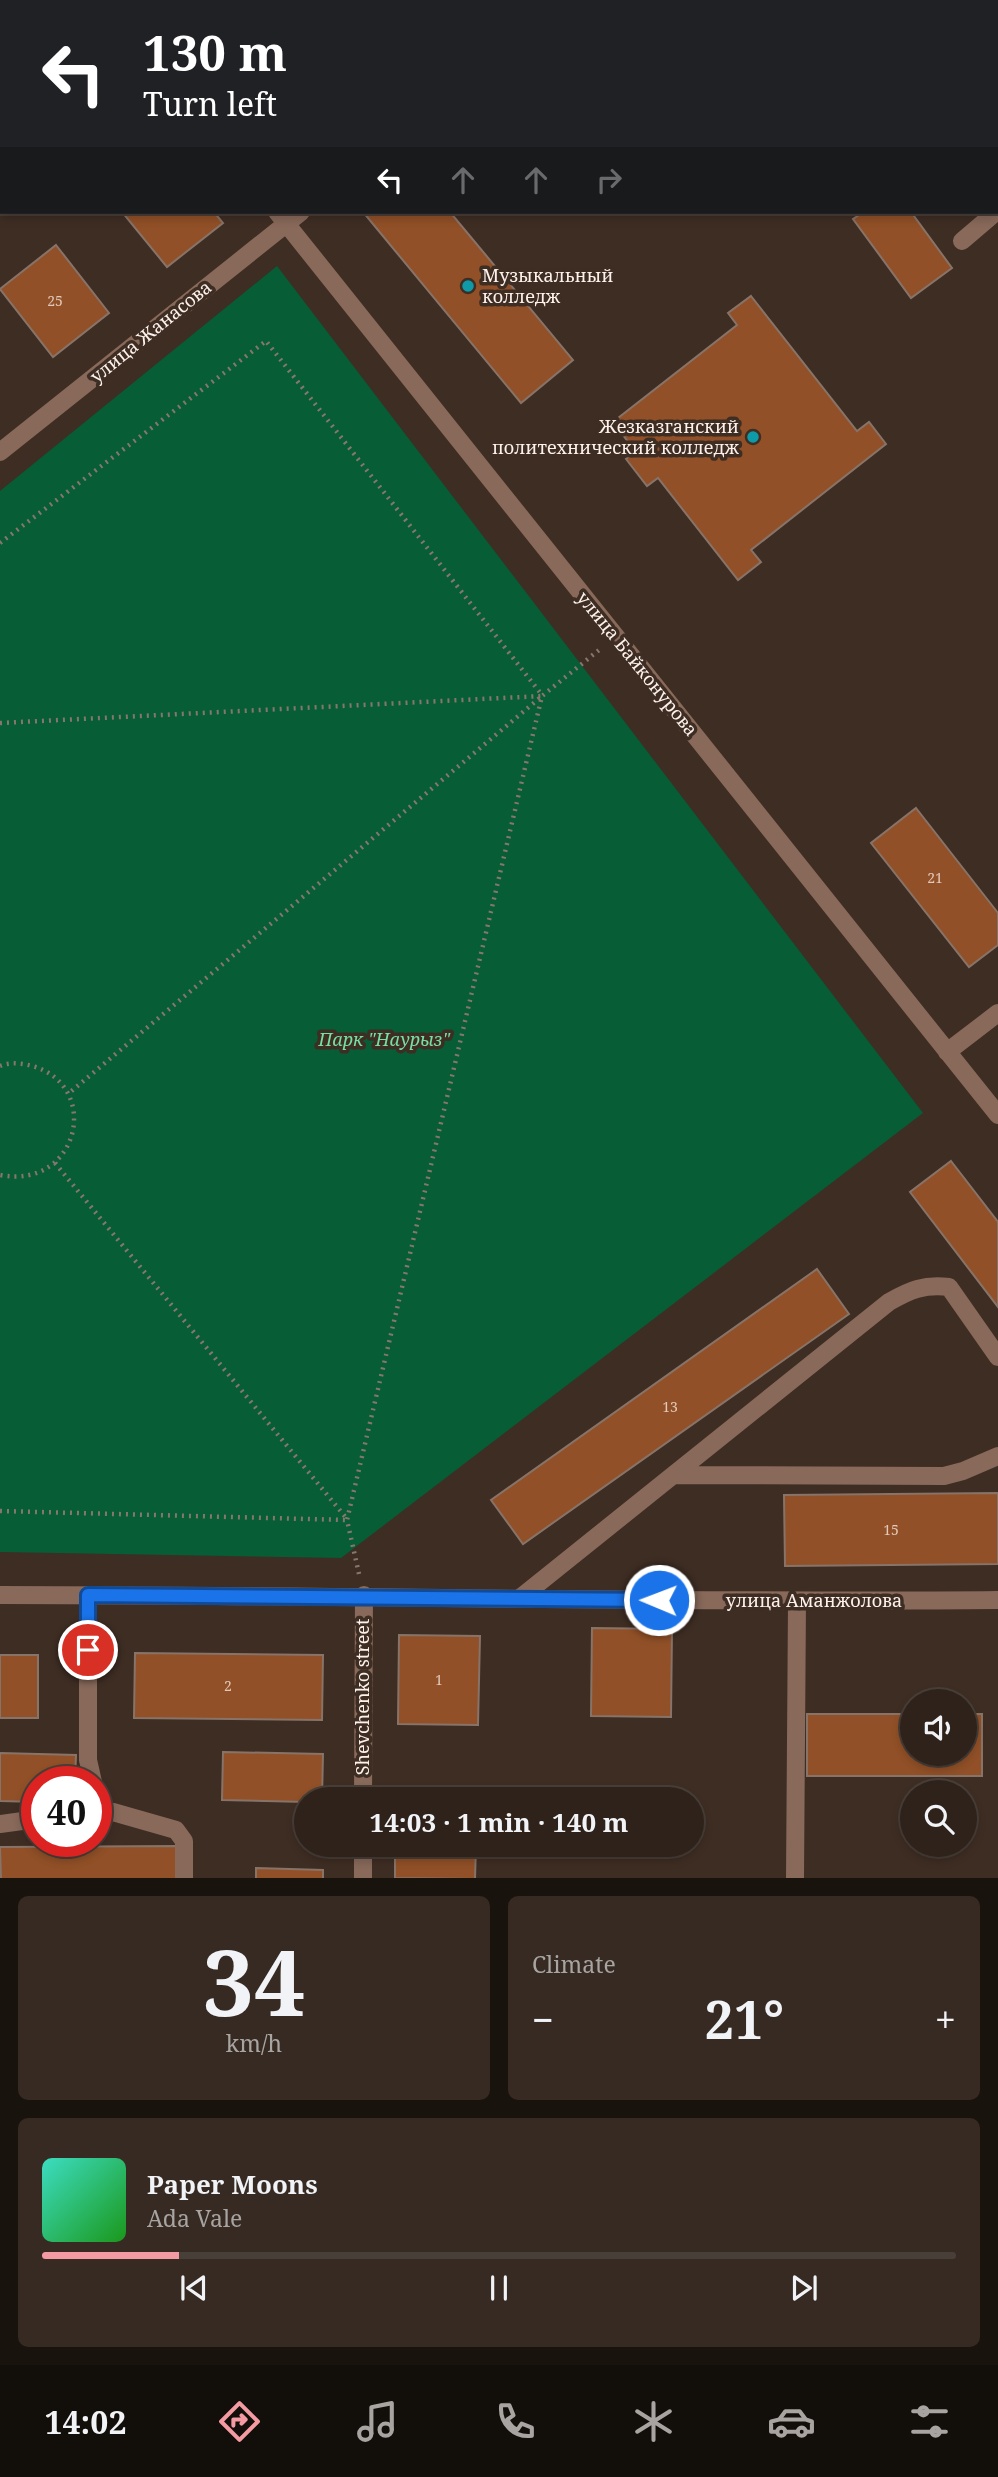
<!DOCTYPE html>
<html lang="en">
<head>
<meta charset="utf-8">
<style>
  :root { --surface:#2e221a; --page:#362a23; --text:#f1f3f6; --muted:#a7a4a2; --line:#493f39; --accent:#f49aa2 }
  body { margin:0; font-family:"Noto Serif",serif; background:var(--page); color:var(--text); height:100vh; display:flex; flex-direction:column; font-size:26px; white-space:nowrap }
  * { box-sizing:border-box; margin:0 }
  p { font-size:23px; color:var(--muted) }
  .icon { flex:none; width:38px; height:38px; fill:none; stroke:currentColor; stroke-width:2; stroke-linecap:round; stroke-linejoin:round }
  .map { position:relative; height:1878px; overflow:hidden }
  .side { display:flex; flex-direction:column; gap:18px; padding:18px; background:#19130e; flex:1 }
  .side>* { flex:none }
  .top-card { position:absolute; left:0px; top:0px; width:999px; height:214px; box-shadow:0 4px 10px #0003,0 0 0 2px var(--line); background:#202124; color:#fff; overflow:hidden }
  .buttons { position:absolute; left:900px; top:1689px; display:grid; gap:14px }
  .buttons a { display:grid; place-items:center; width:77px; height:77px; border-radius:50%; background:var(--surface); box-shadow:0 4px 10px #0003,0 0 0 2px var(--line); font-size:35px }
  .speed { position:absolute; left:21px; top:1766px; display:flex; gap:14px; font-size:35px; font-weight:700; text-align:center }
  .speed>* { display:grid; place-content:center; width:91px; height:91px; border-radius:50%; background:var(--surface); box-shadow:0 4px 10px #0003,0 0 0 2px var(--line); line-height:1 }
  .speed .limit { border:10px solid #d22; background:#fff; color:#111 }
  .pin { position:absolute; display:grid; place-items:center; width:60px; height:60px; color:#fff; margin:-30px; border:4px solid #fff; border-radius:50%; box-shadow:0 2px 7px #0007 }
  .me { position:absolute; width:77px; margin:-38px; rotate:271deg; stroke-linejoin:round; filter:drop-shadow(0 0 5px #0008) }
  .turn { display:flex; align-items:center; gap:24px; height:147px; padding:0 28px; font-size:32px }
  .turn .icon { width:91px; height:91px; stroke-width:2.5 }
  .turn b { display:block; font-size:49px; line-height:60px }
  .lanes { display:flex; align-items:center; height:66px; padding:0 28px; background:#0003; justify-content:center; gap:35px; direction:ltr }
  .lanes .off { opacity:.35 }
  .big { font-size:52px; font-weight:700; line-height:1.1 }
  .side .card { flex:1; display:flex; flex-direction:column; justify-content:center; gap:10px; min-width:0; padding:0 24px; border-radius:10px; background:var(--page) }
  .side .dial { align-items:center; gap:0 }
  .dial b { font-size:91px; line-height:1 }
  .song { display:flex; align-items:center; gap:21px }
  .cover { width:84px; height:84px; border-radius:10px; background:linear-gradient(135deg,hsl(170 70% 55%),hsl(120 70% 35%)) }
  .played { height:7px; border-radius:4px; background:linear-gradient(90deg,var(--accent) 15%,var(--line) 15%) }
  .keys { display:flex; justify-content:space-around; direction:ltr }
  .heat { display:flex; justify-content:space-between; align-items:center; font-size:38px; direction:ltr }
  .side .tiles { flex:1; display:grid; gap:18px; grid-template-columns:1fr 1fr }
  .card:last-child { grid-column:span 2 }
  .trip { position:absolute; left:294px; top:1787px; width:410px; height:70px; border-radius:35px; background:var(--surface); box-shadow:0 4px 10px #0003,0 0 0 2px var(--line); font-weight:700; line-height:70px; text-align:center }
  .dock { display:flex; height:112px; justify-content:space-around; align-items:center; background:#120e0a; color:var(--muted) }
  .dock .icon { width:49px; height:49px }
  .dock .current { color:var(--accent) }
  .dock b { font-size:32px; color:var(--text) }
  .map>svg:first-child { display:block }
  .green { fill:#065d36 }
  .building { fill:#915027; stroke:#887368; stroke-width:2 }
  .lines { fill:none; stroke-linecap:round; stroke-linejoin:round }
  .path { stroke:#86776e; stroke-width:4.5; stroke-dasharray:2 5; stroke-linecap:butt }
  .minor { stroke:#88695a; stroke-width:18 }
  .route-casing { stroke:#114b97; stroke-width:18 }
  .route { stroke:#1a73e8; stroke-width:12 }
  .culture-dot { fill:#0f9aa8; stroke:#3e2d23; stroke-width:2.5 }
  .labels { text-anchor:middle; stroke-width:7; stroke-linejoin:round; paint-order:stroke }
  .number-label { font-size:14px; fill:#e2c9ba }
  .poi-label { font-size:18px; fill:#fdf1eb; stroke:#3e2d23; text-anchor:start }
  .street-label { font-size:18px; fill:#fdf1eb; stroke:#3e2d23 }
  .park-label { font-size:18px; font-style:italic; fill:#76dfa2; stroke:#3e2d23 }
</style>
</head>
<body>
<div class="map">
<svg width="998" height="1879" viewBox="0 0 998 1879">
  <rect width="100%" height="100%" fill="#3e2d23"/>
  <!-- green -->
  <path class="green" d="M277,266L923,1113L341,1558L0,1552V491Z"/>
  <!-- building -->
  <path class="building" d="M0,0H56L57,2H2V46Z
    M122,212H214L223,223L167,267Z
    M363,212H450L573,360L521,403Z
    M864,212H911L952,268L911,298L853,219Z
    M56,245L109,313L53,357L0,289Z
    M751,296L857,431L869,422L886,444L751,550L761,562L738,580L658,478L647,486L626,459L635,451L613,422L737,325L728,313Z
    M916,808L998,913V945L969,967L871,843Z
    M951,1161L998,1222V1307L910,1192Z
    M817,1269L849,1314L523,1544L491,1500Z
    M998,1493V1564L785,1566L784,1495Z
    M592,1628L672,1629L671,1717L591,1716Z
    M399,1635L480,1636L478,1725L398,1724Z
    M135,1653L323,1655L322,1720L134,1718Z
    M0,1655H38V1718H0Z
    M807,1714H912V1754H964V1714H982V1776H807Z
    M223,1752L323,1754L322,1799H306V1802L222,1800Z
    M0,1753L76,1755L75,1782H37V1802L0,1801Z
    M396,1789L477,1790V1799H396Z
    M395,1844H476L475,1879L395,1878Z
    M177,1846V1879H1L0,1847Z
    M256,1868L323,1870V1879H256Z"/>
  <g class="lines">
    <!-- path -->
    <path class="path" d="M0,543L266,341L542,695
      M0,723L542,696L68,1094
      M0,1066C10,1062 22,1063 32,1066C102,1085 80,1190 0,1175
      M55,1163L347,1519
      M0,1511L346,1520
      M359,1574L347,1520L542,696L599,650"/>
    <!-- minor -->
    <path class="minor" d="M111,0L112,2
      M565,2L567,0
      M0,127L2,130
      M0,190L2,188
      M277,212L998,1115
      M962,241L996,212
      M0,452L301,212
      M947,1052L998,1013
      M675,1475L944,1476L963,1471L998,1456
      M0,1595C333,1595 665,1603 998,1600
      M88,1595V1760L93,1782
      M520,1598L889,1302C910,1290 924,1284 949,1287L998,1357
      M96,1794L106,1810
      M363,1799L364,1595
      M96,1811L106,1810L176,1830L184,1841V1879
      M0,1824L37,1819
      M363,1879V1844
      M795,1879L797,1602"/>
  </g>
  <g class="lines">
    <defs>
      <path id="route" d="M88,1650V1595L659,1600"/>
    </defs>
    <!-- route casing -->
    <use href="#route" class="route-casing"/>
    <!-- route -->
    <use href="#route" class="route"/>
  </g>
  <!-- markers -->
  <g class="culture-dot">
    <circle cx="468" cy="286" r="7"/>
    <circle cx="753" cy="437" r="7"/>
  </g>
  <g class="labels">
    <!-- number labels -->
    <g class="number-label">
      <text x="55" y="306">25</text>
      <text x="935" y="883">21</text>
      <text x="670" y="1412">13</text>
      <text x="891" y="1535">15</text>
      <text x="439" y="1685">1</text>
      <text x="228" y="1691">2</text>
    </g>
    <!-- poi labels -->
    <g class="poi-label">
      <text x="482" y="282">Музыкальный<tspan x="482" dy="21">колледж</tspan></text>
      <text x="739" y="433" text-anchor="end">Жезказганский<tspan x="739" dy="21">политехнический колледж</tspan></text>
    </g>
    <!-- street labels -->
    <g class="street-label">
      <text transform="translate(151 332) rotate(-39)" y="6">улица Жанасова</text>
      <text transform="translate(637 664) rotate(51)" y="6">улица Байконурова</text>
      <text x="814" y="1607">улица Аманжолова</text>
      <text transform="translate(363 1697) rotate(-90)" y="6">Shevchenko street</text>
    </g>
    <!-- park labels -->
    <g class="park-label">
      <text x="384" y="1046">Парк "Наурыз"</text>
    </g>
  </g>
</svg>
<div class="buttons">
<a><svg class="icon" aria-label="sound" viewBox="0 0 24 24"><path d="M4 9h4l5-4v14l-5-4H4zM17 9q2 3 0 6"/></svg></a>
<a><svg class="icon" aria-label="search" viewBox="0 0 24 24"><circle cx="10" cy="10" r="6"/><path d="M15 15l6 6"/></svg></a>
</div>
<div class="speed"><div class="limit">40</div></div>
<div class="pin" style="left:88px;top:1650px;background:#d93025"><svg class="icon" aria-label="arrive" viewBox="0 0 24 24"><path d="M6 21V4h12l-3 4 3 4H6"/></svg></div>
<svg class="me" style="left:659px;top:1600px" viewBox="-20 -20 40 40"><circle r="17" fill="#1a73e8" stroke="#fff" stroke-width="3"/><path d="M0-11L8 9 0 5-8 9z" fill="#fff"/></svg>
<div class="trip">14:03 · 1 min · 140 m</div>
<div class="top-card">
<div class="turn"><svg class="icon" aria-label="left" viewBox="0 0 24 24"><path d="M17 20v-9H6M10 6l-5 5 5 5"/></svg><div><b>130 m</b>Turn left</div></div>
<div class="lanes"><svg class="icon" aria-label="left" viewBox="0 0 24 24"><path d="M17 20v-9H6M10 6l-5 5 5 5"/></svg><svg class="icon off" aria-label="ahead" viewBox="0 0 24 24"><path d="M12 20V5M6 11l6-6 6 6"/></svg><svg class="icon off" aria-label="ahead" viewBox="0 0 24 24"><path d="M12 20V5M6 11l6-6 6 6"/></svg><svg class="icon off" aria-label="right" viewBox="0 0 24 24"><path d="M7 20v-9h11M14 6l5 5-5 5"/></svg></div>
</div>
</div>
<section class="side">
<div class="tiles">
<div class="card dial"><b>34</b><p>km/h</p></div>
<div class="card"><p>Climate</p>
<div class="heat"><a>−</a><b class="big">21°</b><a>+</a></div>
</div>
<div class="card">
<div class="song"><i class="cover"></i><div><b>Paper Moons</b><p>Ada Vale</p></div></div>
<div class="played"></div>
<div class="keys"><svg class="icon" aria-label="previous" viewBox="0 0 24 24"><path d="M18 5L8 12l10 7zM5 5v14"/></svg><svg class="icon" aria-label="pause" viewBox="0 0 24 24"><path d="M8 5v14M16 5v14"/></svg><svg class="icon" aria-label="next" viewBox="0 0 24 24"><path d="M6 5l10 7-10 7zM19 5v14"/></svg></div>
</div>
</div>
</section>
<nav class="dock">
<b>14:02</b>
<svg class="icon current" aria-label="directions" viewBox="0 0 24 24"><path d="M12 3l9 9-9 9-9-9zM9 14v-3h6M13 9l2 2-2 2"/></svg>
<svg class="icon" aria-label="music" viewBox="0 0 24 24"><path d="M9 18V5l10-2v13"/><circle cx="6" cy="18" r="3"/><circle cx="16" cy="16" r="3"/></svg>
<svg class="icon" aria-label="phone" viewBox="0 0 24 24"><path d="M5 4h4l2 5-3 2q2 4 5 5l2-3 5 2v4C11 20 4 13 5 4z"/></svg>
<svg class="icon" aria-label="climate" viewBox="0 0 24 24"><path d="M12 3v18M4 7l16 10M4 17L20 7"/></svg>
<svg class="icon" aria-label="car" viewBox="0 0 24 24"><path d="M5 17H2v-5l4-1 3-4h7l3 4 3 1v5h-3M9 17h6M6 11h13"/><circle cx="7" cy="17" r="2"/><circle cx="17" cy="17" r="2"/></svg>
<svg class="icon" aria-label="filters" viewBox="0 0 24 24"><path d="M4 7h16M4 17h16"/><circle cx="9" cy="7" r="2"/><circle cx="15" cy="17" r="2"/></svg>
</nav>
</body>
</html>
